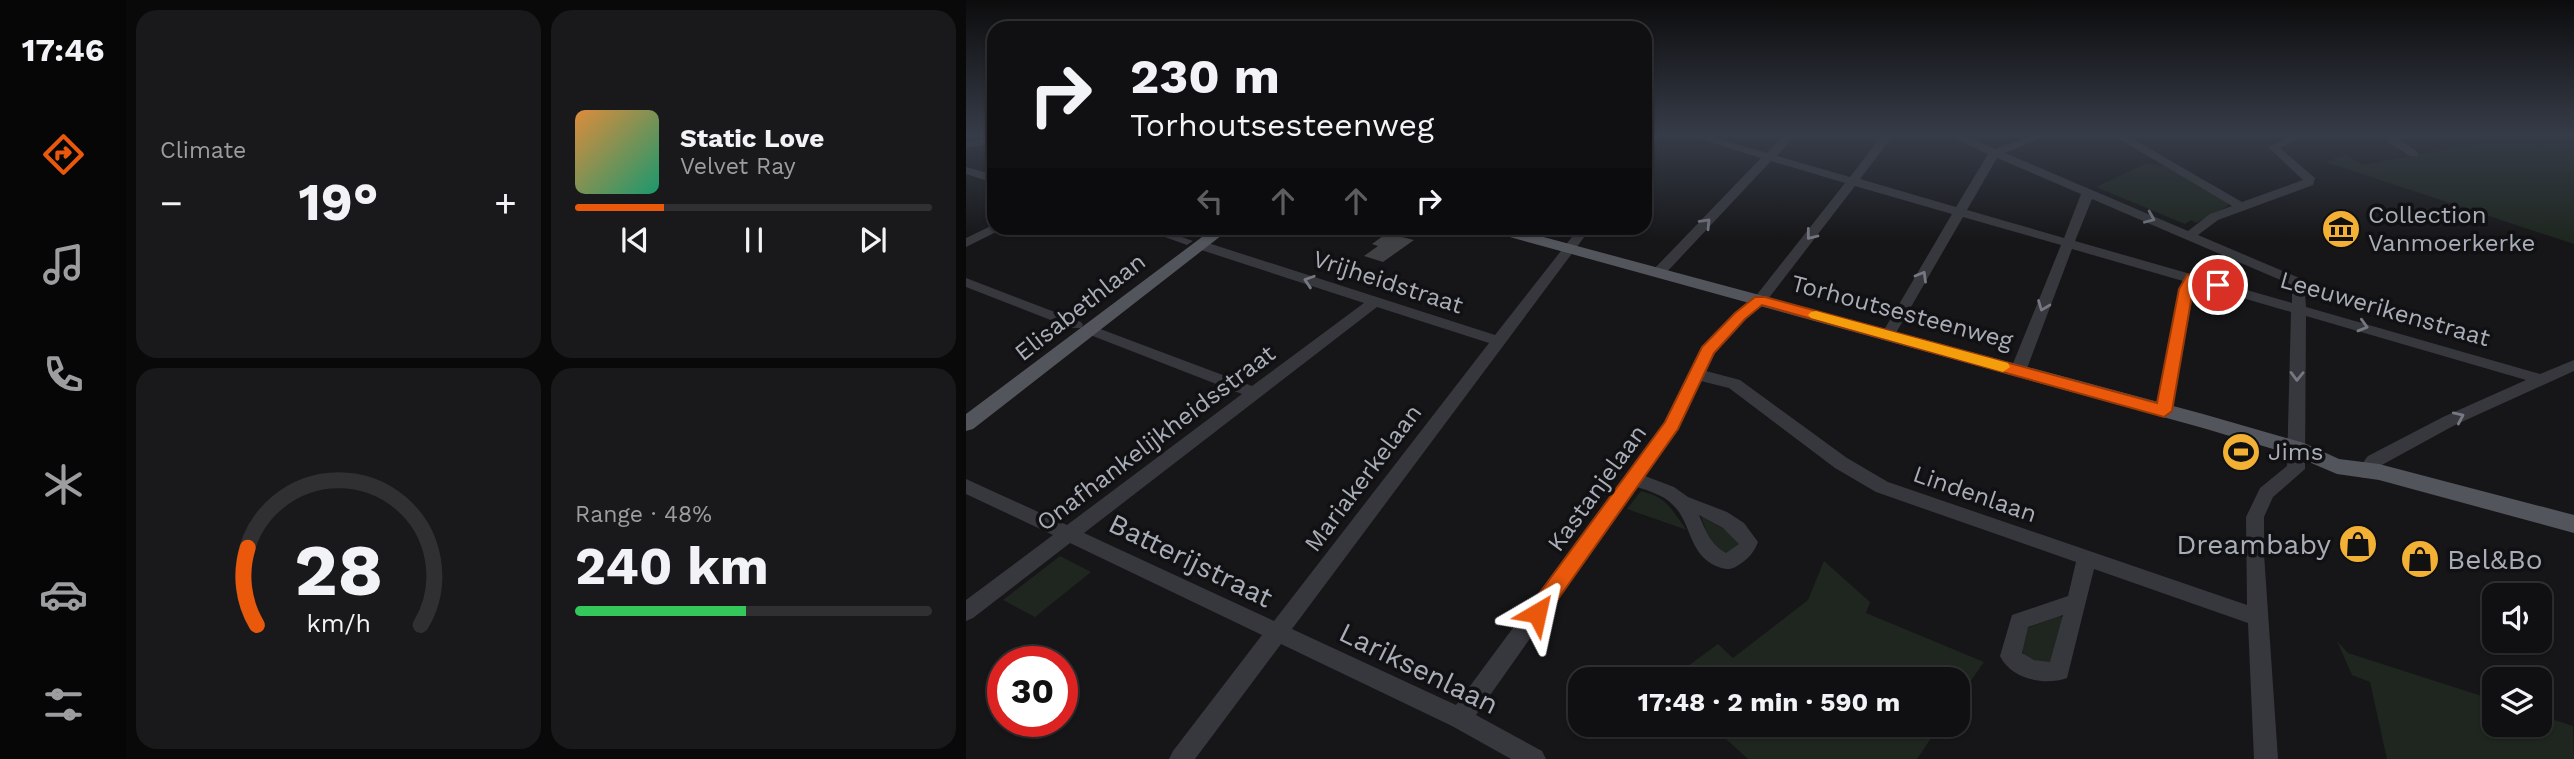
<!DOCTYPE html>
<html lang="en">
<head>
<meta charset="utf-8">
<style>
  :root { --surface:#101012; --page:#19191b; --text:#f1f3f6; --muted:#9c9d9f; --line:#303032; --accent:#ea580c }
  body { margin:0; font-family:"Work Sans",sans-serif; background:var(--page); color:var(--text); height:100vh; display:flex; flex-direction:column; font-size:26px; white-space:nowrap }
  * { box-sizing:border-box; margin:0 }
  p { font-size:23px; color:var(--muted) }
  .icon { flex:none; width:38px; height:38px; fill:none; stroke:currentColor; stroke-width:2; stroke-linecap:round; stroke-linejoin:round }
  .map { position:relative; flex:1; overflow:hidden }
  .drawer { display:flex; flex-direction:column; gap:10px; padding:10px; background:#09090a; width:840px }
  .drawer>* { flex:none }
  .banner { position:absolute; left:21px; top:21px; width:665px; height:214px; border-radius:21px; box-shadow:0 2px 5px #0004,0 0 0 2px var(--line); background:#101012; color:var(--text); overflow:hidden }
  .tools { position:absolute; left:1516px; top:583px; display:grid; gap:14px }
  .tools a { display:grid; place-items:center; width:70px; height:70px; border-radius:14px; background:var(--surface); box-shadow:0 2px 5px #0004,0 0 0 2px var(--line); font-size:35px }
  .speed { position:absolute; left:21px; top:646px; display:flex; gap:14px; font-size:35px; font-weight:700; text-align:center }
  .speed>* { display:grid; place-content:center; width:91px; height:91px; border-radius:50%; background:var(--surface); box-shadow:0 2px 5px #0004,0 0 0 2px var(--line); line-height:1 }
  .speed .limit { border:10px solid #d22; background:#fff; color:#111 }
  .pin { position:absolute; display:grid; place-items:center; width:60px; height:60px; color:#fff; margin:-30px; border:4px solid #fff; border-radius:50%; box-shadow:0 2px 7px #0007 }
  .me { position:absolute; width:77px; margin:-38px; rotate:36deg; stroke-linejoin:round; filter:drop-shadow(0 0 5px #0008) }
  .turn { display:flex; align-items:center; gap:24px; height:147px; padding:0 28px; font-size:32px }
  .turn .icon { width:91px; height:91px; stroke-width:2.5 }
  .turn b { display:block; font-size:49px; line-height:60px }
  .lanes { display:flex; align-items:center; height:66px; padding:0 28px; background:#0003; justify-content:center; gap:35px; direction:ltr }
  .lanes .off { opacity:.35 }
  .big { font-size:52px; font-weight:700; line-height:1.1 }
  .drawer .card { flex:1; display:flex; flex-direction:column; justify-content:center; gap:10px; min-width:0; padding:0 24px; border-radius:21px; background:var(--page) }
  .drawer .dial { align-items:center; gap:0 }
  .dial svg { height:182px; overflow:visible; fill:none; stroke:var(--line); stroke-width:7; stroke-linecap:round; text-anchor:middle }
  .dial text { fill:var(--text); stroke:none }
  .song { display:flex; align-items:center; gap:21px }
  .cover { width:84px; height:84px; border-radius:10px; background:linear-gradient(135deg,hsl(30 70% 55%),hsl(160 70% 35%)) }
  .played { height:7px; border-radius:4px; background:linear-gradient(90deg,var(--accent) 25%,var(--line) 25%) }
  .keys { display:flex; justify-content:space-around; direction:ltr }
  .heat { display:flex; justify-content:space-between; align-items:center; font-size:38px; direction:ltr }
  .charge { height:10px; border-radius:5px; background:linear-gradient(90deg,#34c759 48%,var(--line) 0) }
  .drawer .tiles { flex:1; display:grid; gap:10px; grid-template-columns:repeat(2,1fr) }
  .trip { position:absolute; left:602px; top:667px; width:402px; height:70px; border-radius:21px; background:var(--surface); box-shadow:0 2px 5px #0004,0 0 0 2px var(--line); font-weight:700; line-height:70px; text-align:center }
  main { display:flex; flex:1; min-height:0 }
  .tab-bar { display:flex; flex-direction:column; width:126px; justify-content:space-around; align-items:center; background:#060607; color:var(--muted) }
  .tab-bar .icon { width:49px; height:49px }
  .tab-bar .active { color:var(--accent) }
  .tab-bar b { font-size:32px; color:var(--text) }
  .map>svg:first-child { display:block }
  .green { fill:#1e261f }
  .building { fill:#404145 }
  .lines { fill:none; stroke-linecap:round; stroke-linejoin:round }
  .minor { fill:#37383d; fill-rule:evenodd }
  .major { fill:#53555c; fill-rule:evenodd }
  .oneway { stroke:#757881 }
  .route { fill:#ea580c; stroke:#983908; stroke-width:2 }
  .slow { fill:#f59e0b }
  .labels { text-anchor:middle; stroke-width:7; stroke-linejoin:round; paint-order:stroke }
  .poi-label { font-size:24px; fill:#a8adb8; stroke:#111113; text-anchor:start }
  .street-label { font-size:24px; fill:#a8adb8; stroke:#111113 }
  .near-poi-label { font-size:28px; fill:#a8adb8; stroke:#111113; text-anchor:end }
  .near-street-label { font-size:28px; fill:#a8adb8; stroke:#111113 }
</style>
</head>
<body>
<main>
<nav class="tab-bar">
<b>17:46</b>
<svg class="icon active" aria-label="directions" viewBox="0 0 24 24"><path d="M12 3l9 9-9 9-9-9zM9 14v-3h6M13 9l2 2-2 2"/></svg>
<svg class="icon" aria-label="music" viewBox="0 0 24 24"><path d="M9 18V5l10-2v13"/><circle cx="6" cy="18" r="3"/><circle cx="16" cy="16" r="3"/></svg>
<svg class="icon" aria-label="phone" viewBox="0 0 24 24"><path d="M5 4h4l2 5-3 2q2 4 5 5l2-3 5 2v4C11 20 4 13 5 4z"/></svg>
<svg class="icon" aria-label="climate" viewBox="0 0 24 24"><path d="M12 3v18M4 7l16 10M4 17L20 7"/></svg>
<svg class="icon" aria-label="car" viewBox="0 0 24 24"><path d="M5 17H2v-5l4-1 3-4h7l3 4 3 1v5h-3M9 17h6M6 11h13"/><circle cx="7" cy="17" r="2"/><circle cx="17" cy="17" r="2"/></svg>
<svg class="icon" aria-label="filters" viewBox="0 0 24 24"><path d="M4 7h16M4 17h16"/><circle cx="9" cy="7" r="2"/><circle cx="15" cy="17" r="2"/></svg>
</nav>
<section class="drawer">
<div class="tiles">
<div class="card"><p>Climate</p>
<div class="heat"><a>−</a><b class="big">19°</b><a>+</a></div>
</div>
<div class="card">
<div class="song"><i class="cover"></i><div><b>Static Love</b><p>Velvet Ray</p></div></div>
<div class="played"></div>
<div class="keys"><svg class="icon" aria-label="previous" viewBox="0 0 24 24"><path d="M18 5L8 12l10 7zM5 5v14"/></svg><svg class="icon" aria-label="pause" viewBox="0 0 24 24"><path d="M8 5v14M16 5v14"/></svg><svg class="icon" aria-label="next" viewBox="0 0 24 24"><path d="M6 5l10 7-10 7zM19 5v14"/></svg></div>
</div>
<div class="card dial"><svg viewBox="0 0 100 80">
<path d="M14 69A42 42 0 1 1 86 69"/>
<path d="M14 69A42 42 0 0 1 10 35" stroke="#ea580c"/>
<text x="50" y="56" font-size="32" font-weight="700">28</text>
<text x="50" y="72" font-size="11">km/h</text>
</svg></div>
<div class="card"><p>Range · 48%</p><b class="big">240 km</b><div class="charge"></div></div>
</div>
</section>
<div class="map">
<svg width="1608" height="759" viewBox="0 0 1608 759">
  <rect width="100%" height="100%" fill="#161618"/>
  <!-- green -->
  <path class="green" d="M1560,134H1586L1608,147V244L1360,162L1380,155L1397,165Z
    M1181,163L1199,166L1263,202L1262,206L1230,223L1225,220L1219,224L1130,187Z
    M675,491C703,498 704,509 721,530L661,509Z
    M735,516L772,537L774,545L762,555L746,548Z
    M94,556L125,572L69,617L37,600Z
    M858,561L904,602L900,613L1018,662L992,699V679H704L752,644L767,658L842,600Z
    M1094,616L1097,618L1087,658L1083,663C1054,658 1052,656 1061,628Z
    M1371,641L1382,653L1528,700V724H1573V715L1607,726L1608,759H1421L1404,682L1386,675Z
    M738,725L974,724V725L951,759H782L760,739Z"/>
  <!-- building -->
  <path class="building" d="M428,228V235L448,240L417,262L398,256L412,246L406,244Z"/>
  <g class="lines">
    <!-- minor -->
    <path class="minor" d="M683,134H694L683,150L679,151V140Z
      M718,134H736L801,153L819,134H830L811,156L884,177L917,134H928L894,179L990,207L1022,154L980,134H995L1029,149L1070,134H1086L1039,153L1222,231L1244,214L1266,206L1145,134H1158L1276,202L1337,180L1302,147L1328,134H1343L1314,148L1349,178L1347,185L1252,220L1232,235L1338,280L1340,307L1574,374L1608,360V371L1489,425L1414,466L1409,478H1397C1392,470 1396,463 1402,456L1477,417L1560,380L1340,316L1339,469L1307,497L1298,517V554L1312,759H1288L1282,623L1128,569L1101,678C1078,686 1045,679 1034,656L1046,615L1102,596L1110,562L910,492L869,468L763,388L735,381L712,429L679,476L708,487L722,497L761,512L778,523L792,542C788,553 781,560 771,566C763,571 758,569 750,566C722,554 726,522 706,504C697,495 683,491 671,487L510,715L576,751L580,759H545L486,726L315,644L229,759H203L207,751L296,635L104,543L7,618L0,621V600L87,535L0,494V479L101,525L276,394L119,333L117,330L119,327H129L286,386L398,303L229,248V242H239L529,335L613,228H625L326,629L490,705L699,422L737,348L769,313L789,297L879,183L805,161L698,275H688L686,272L688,269L795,158ZM1031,158L1115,194L1098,238L1001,210ZM889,186L986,214L915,335L917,338H927L997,217L1095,245L1044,371L1046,375L1052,376L1060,371L1106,249L1217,281L1213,289L1190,411L1192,415H1204L1206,411L1229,284L1325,312L1321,466L1294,488L1280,517L1281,605L922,482L881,458L774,380L740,371L749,353L779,319L799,303ZM1126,199L1326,285V303L1109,241ZM411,307L523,343L308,621L118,533ZM733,515L757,528L773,544L760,553C744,544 740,531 733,515ZM1097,615L1084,662L1068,660L1056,653L1062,627Z
      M1430,134H1445L1434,140L1452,152V156H1444L1422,142V138Z
      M28,137V143L0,148V142Z
      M0,167L28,175V183L0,174Z
      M27,225L28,228H38L0,247V238Z
      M174,228H191L227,241L221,245Z
      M0,278L115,322L117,325L115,328H105L0,287Z"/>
    <!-- major -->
    <path class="major" d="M248,228H265L7,429L0,431V414Z
      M520,228H544L1237,414L1338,443L1373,459L1413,464L1608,515V533L1413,480L1371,474L1324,454L1237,428L522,231Z"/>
  </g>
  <!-- one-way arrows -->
  <defs><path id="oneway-chevron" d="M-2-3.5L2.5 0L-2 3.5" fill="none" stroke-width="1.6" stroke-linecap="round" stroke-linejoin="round" transform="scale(1.75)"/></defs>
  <g class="oneway">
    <use href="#oneway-chevron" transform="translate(1184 218) rotate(23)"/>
    <use href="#oneway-chevron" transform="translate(740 223) rotate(-46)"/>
    <use href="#oneway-chevron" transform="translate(845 235) rotate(128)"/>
    <use href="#oneway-chevron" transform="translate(956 276) rotate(-60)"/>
    <use href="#oneway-chevron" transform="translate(343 281) rotate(-162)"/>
    <use href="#oneway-chevron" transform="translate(1077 306) rotate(111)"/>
    <use href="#oneway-chevron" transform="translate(1397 326) rotate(16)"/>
    <use href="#oneway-chevron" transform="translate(1331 376) rotate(91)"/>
    <use href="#oneway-chevron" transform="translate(1493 417) rotate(-24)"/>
  </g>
  <!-- sky -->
  <linearGradient id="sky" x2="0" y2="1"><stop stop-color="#0c0c0d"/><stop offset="0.56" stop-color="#363c48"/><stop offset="1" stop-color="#363c48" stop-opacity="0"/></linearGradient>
  <rect width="1608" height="241" fill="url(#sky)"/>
  <!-- route -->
  <path class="route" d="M1226,274L1257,282L1259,285L1252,289L1230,283L1227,289L1206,411L1198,417L796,305L779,319L748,353L712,429L578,619L571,622L564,619L561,613L564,606L699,422L736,347L769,313L789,297H799L1191,403L1213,289L1221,275Z"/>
  <!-- slow -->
  <path class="slow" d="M850,311L1042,363L1044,367L1037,372L845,318L842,315L845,312Z"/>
  <!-- icons -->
  <defs>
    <symbol id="museum-disc" viewBox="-11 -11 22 22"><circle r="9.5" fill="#f2b134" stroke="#111113"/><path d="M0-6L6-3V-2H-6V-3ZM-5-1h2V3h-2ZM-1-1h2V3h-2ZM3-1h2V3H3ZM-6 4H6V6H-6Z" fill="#111"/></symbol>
    <symbol id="stadium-disc" viewBox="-11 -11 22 22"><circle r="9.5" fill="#f2b134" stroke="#111113"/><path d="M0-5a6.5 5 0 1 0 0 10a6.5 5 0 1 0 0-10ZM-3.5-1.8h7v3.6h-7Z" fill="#111"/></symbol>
    <symbol id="shop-disc" viewBox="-11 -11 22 22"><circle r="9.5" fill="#f2b134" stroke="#111113"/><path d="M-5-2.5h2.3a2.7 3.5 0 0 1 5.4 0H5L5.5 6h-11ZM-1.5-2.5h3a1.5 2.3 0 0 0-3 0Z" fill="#111"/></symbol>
  </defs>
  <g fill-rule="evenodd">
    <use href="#museum-disc" x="1353" y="207" width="44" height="44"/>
    <use href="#stadium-disc" x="1253" y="430" width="44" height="44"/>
    <use href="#shop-disc" x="1370" y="522" width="44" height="44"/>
    <use href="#shop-disc" x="1432" y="537" width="44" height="44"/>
  </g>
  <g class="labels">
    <!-- poi labels -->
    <g class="poi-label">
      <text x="1402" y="223">Collection<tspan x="1402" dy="28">Vanmoerkerke</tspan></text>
      <text x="1302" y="460">Jims</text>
    </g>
    <!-- street labels -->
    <g class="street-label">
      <text transform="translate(422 282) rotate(18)" y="8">Vrijheidstraat</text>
      <text transform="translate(114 307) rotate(-38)" y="8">Elisabethlaan</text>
      <text transform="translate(1419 309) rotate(16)" y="8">Leeuwerikenstraat</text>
      <text transform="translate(936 312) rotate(15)" y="8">Torhoutsesteenweg</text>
      <text transform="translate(190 438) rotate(-37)" y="8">Onafhankelijkheidsstraat</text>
      <text transform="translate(397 478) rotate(-53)" y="8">Mariakerkelaan</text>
      <text transform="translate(631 488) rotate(-54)" y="8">Kastanjelaan</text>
      <text transform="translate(1009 494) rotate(19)" y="8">Lindenlaan</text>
    </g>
    <!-- near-poi labels -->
    <g class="near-poi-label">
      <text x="1365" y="554">Dreambaby</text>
      <text x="1481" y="569" text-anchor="start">Bel&amp;Bo</text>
    </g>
    <!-- near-street labels -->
    <g class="near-street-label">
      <text transform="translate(225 560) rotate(26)" y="10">Batterijstraat</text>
      <text transform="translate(453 668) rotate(26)" y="10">Lariksenlaan</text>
    </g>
  </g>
</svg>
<div class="tools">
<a><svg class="icon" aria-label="sound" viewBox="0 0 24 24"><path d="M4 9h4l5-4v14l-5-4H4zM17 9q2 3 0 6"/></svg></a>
<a><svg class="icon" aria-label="layers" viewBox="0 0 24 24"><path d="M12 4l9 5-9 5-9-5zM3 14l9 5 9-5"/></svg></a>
</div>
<div class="speed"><div class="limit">30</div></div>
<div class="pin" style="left:1252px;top:285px;background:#d93025"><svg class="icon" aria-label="arrive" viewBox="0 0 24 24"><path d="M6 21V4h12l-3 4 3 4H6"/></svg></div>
<svg class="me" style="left:571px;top:613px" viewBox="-20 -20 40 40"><path d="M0-17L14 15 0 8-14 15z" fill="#ea580c" stroke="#fff" stroke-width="4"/></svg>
<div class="trip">17:48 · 2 min · 590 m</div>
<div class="banner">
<div class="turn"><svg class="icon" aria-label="right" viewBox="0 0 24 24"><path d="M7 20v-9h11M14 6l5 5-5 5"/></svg><div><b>230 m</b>Torhoutsesteenweg</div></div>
<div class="lanes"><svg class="icon off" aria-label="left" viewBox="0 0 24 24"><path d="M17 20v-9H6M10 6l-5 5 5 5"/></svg><svg class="icon off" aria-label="ahead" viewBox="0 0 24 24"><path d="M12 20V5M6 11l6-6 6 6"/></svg><svg class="icon off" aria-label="ahead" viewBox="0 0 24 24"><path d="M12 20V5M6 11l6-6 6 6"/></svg><svg class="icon" aria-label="right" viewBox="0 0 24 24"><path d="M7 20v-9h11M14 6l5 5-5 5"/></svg></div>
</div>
</div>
</main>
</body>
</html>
